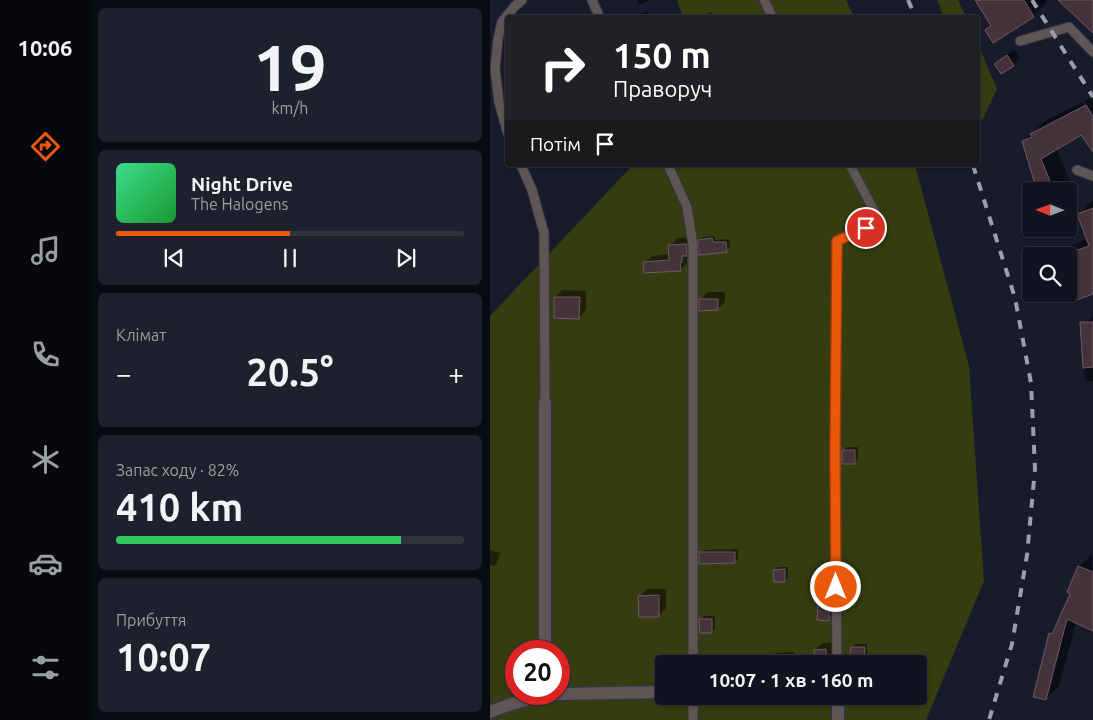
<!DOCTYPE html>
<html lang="uk">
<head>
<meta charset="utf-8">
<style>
  :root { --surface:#111420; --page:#1e212d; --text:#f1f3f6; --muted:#9c9ea5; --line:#30333e; --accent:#ea580c }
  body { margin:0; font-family:Ubuntu,sans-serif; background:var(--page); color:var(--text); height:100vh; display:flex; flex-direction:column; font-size:19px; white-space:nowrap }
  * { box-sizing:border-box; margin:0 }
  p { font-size:16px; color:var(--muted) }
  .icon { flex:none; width:28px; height:28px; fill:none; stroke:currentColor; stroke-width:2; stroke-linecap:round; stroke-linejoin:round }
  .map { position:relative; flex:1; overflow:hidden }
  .details { display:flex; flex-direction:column; gap:8px; padding:8px; background:#090b12; width:400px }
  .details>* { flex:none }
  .banner { position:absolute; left:15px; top:15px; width:475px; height:152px; border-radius:5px; box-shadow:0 1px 4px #0004,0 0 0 1px var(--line); background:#202124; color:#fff; overflow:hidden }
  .needle { width:32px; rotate:271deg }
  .controls { position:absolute; left:532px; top:182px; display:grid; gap:10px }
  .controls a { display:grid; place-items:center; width:55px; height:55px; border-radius:5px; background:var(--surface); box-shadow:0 1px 4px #0004,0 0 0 1px var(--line); font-size:25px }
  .speed { position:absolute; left:15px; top:640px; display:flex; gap:10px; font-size:25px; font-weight:700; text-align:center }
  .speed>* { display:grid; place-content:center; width:65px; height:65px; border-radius:50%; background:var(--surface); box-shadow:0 1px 4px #0004,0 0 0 1px var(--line); line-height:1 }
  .speed .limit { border:8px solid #d22; background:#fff; color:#111 }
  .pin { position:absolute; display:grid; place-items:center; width:42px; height:42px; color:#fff; margin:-21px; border:2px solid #fff; border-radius:50%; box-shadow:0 1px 5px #0007 }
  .me { position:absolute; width:55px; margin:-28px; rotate:0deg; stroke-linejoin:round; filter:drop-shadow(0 0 4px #0008) }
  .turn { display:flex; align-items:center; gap:18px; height:105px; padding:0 25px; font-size:22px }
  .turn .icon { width:65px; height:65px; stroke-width:2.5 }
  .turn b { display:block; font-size:35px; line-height:42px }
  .then { display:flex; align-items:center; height:48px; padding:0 25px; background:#0003; gap:10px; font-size:19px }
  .big { font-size:38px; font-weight:600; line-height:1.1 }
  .details .card { flex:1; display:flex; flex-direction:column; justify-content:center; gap:8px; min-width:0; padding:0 18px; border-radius:8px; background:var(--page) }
  .details .dial { align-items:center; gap:0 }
  .dial b { font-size:65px; line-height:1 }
  .song { display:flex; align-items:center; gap:15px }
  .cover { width:60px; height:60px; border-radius:8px; background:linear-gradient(135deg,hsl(150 70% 55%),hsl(130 70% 35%)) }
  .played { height:5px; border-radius:2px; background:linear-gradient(90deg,var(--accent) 50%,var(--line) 50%) }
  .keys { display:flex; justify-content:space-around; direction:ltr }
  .heat { display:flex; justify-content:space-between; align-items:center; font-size:28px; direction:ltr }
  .charge { height:8px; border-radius:4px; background:linear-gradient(90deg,#34c759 82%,var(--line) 0) }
  .trip { position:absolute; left:165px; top:655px; width:272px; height:50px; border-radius:5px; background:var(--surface); box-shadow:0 1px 4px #0004,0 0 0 1px var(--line); font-weight:600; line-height:50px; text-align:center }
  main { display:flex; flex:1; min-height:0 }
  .dock { display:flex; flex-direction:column; width:90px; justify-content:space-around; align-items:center; background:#07080d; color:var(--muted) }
  .dock .icon { width:35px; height:35px }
  .dock .selected { color:var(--accent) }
  .dock b { font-size:22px; color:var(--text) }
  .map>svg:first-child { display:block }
  .green { fill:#353d10; fill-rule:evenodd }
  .shadow { fill:#0007 }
  .building { fill:#45323b; stroke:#6f5963 }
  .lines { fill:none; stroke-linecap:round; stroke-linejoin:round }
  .service-casing { stroke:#323645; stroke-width:11 }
  .minor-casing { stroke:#323645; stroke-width:15 }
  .service { stroke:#5f5555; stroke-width:9 }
  .minor { stroke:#5f5555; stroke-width:12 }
  .rail { stroke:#9b9eab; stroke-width:4; stroke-dasharray:9 9; stroke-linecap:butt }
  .route-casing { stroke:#983908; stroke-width:12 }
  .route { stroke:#ea580c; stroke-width:9 }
</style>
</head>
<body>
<main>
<nav class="dock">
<b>10:06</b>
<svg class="icon selected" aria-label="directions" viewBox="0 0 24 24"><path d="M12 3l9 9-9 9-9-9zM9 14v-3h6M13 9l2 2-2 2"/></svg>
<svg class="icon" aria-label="music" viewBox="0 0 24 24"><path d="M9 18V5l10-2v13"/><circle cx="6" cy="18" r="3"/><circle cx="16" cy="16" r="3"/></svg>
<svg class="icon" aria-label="phone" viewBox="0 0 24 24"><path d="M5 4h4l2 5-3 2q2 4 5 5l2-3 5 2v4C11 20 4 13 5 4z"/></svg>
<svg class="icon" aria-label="climate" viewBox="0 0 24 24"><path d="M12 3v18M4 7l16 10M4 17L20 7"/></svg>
<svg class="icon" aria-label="car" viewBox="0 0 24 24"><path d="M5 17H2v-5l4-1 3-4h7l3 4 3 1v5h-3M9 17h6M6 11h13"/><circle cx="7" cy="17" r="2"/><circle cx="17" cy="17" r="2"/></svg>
<svg class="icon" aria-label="filters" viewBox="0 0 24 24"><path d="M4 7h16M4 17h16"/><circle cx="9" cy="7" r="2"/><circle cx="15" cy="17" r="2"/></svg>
</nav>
<section class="details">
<div class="card dial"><b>19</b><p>km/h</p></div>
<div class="card">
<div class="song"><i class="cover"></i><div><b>Night Drive</b><p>The Halogens</p></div></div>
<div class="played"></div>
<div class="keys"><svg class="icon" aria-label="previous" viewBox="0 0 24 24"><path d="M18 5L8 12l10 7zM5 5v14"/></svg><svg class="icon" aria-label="pause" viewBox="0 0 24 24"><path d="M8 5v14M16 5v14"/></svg><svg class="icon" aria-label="next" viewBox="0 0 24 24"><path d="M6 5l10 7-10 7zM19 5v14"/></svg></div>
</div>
<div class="card"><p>Клімат</p>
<div class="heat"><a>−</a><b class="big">20.5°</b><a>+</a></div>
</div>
<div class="card"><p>Запас ходу · 82%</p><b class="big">410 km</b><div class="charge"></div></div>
<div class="card"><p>Прибуття</p><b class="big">10:07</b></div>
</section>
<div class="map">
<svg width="603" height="720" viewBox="0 0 603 720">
  <rect width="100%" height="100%" fill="#171b2b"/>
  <!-- green -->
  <path class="green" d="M187,0H356L364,17H193Z
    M447,0H468L476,17H454Z
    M488,44L507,89L492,121L488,108Z
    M143,165H425L479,366L494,581L436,720H0V316ZM26,651H69V694H26ZM174,664H429V696H174Z"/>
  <!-- shadow -->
  <path class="shadow" d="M147,0H160L149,5Z
    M487,0H556L557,2L544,16L504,41L502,25Z
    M158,11L160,18H138L139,17Z
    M221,12L223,18H211V17Z
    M524,49L530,58L523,65L506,64Z
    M603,96V114L594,101Z
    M592,102L603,118V150L592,133L566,148L587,198L579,206V191H548L533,141L556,120Z
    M602,201H603V293L585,300L579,284V256H570L582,245L598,239L589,214Z
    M225,236V240L239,239L240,247L236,250L210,240L213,237Z
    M203,237L199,254L197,256V263L190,270L155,263L162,256L180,254V246L187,238Z
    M72,290L96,291V310L89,317L65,297Z
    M218,292H235V302L228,309L210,300Z
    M603,316V381H595L592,327Z
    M357,447H368V459L365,462L353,451Z
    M248,549V559L244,562L211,553L214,550Z
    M0,550L10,553L7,563L4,566L0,565Z
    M602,554L603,630L586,622L569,686L556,699L561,634L565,629L582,593L589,567Z
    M288,567H298V577L295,581L284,570Z
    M157,589H176V608L169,616L150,596Z
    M332,603H342L341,616L338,619L329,606Z
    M214,616H225V629L222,632L211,620Z
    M343,642V663L326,664L325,650L333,643Z
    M365,644H377V657L374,660L362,647Z
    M304,652V659H309V664H279V660L286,653Z"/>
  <!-- building -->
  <path class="building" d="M485,0H534L544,17L503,43L495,30L501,26Z
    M568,0H603V33Z
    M517,55L524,66L511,74L504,64Z
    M596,105L603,117V152L591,135L551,159L564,191H547L532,141L542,137L540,134Z
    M603,208V294L584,301L579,287V253L599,246L587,214Z
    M222,238L223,242H236L237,252L209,255L208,240Z
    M197,244V256H192V262H190L191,271L154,273L153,262L179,260L178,245Z
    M64,297H90L89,319L64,318Z
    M209,299H228V310L209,311Z
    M590,322H603V367L593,368Z
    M352,450H365V464H352Z
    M209,552H245V563L209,564Z
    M588,566L603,572V631L577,619L556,700L543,697L559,633L562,634L580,594L577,592Z
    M295,569V582H284L283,570Z
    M169,595V617H149L148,596Z
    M328,605L339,606V621L327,620Z
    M209,619H222V633H210Z
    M361,647H375L374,662L360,661Z
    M336,649L337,664H325L324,650Z"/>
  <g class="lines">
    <defs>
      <path id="service" d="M102,0L110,18
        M274,0L283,18
        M530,41L579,27L603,52
        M18,134L9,102L5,69L8,39L12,22L25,6L32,0
        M31,165L42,190L54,233L55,403
        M178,165L197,207L203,245V664
        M587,170L603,176
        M347,664L345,452L347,241L390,222L360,165
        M203,696V720"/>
      <path id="minor" d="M55,403V651
        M69,694L174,692
        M348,696V720
        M0,712C22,703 44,696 67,694"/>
    </defs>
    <!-- service casing -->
    <use href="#service" class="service-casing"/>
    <!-- minor casing -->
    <use href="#minor" class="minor-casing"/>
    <!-- service -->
    <use href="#service" class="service"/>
    <!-- minor -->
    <use href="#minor" class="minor"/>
    <!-- rail -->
    <path class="rail" d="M418,0L426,18
      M542,0L603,97
      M483,165L525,298L541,383L545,469L537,555L522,644L499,720"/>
  </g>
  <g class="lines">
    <defs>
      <path id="route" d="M346,587L345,452L347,241L376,228"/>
    </defs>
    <!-- route casing -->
    <use href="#route" class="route-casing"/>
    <!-- route -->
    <use href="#route" class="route"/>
  </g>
</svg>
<div class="controls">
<a><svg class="needle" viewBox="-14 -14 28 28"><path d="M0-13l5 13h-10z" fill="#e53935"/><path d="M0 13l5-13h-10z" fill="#9c9ea5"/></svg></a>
<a><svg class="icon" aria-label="search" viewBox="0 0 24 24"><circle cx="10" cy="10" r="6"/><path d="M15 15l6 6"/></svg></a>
</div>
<div class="speed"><div class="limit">20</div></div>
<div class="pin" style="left:376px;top:228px;background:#d93025"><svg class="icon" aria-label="arrive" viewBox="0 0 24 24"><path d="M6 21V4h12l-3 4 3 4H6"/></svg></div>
<svg class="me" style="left:346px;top:587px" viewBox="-20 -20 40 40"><circle r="17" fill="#ea580c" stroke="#fff" stroke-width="3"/><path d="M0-11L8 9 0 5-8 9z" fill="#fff"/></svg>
<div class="trip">10:07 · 1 хв · 160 m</div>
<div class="banner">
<div class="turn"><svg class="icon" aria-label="right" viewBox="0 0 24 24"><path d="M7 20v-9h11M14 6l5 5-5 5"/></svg><div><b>150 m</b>Праворуч</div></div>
<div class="then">Потім<svg class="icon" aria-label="arrive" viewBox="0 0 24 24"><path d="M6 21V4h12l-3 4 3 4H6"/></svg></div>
</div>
</div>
</main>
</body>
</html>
